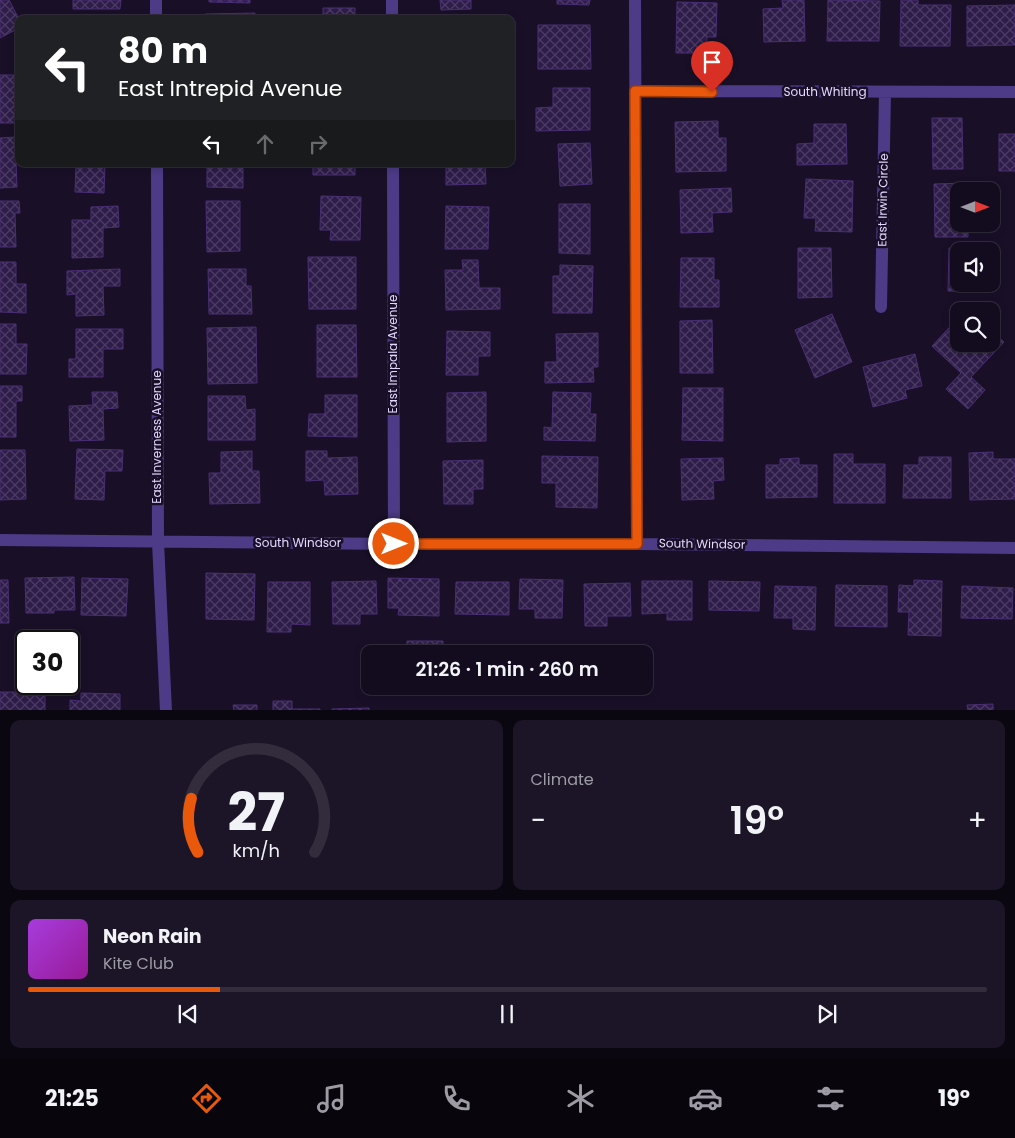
<!DOCTYPE html>
<html lang="en">
<head>
<meta charset="utf-8">
<style>
  :root { --surface:#130c1e; --page:#1c1527; --text:#f1f3f6; --muted:#9d9ba4; --line:#322c3c; --accent:#ea580c }
  body { margin:0; font-family:Poppins,sans-serif; background:var(--page); color:var(--text); height:100vh; display:flex; flex-direction:column; font-size:19px; white-space:nowrap }
  * { box-sizing:border-box; margin:0 }
  p { font-size:16px; color:var(--muted) }
  .icon { flex:none; width:28px; height:28px; fill:none; stroke:currentColor; stroke-width:2; stroke-linecap:round; stroke-linejoin:round }
  .map { position:relative; height:710px; overflow:hidden }
  .drawer { display:flex; flex-direction:column; gap:10px; padding:10px; background:#0a0710; flex:1 }
  .drawer>* { flex:none }
  .top-card { position:absolute; left:15px; top:15px; width:500px; height:152px; border-radius:10px; box-shadow:0 2px 8px #0003,0 0 0 1px var(--line); background:#202124; color:#fff; overflow:hidden }
  .needle { width:32px; rotate:90deg }
  .buttons { position:absolute; left:950px; top:182px; display:grid; gap:10px }
  .buttons a { display:grid; place-items:center; width:50px; height:50px; border-radius:10px; background:var(--surface); box-shadow:0 2px 8px #0003,0 0 0 1px var(--line); font-size:25px }
  .speed { position:absolute; left:15px; top:630px; display:flex; gap:10px; font-size:25px; font-weight:700; text-align:center }
  .speed>* { display:grid; place-content:center; width:65px; height:65px; border-radius:50%; background:var(--surface); box-shadow:0 2px 8px #0003,0 0 0 1px var(--line); line-height:1 }
  .speed .limit { border:2px solid #111; border-radius:8px; background:#fff; color:#111 }
  .pin { position:absolute; display:grid; place-items:center; width:42px; height:42px; color:#fff; margin:-51px -21px; border-radius:50% 50% 50% 0; rotate:-45deg; box-shadow:0 0 5px #0007 }
  .pin .icon { rotate:45deg }
  .me { position:absolute; width:55px; margin:-28px; rotate:90deg; stroke-linejoin:round; filter:drop-shadow(0 0 4px #0008) }
  .turn { display:flex; align-items:center; gap:18px; height:105px; padding:0 20px; font-size:22px }
  .turn .icon { width:65px; height:65px; stroke-width:2.5 }
  .turn b { display:block; font-size:35px; line-height:42px }
  .lanes { display:flex; align-items:center; height:48px; padding:0 20px; background:#0003; justify-content:center; gap:25px; direction:ltr }
  .lanes .off { opacity:.35 }
  .big { font-size:38px; font-weight:600; line-height:1.1 }
  .drawer .tile { flex:1; display:flex; flex-direction:column; justify-content:center; gap:8px; min-width:0; padding:0 18px; border-radius:10px; background:var(--page) }
  .drawer .dial { align-items:center; gap:0 }
  .dial svg { height:130px; overflow:visible; fill:none; stroke:var(--line); stroke-width:7; stroke-linecap:round; text-anchor:middle }
  .dial text { fill:var(--text); stroke:none }
  .song { display:flex; align-items:center; gap:15px }
  .cover { width:60px; height:60px; border-radius:8px; background:linear-gradient(135deg,hsl(280 70% 55%),hsl(300 70% 35%)) }
  .played { height:5px; border-radius:2px; background:linear-gradient(90deg,var(--accent) 20%,var(--line) 20%) }
  .keys { display:flex; justify-content:space-around; direction:ltr }
  .heat { display:flex; justify-content:space-between; align-items:center; font-size:28px; direction:ltr }
  .drawer .tiles { flex:1; display:grid; gap:10px; grid-template-columns:1fr 1fr }
  .tile:last-child { grid-column:span 2 }
  .trip { position:absolute; left:361px; top:645px; width:292px; height:50px; border-radius:10px; background:var(--surface); box-shadow:0 2px 8px #0003,0 0 0 1px var(--line); font-weight:600; line-height:50px; text-align:center }
  .menu { display:flex; height:80px; justify-content:space-around; align-items:center; background:#08050c; color:var(--muted) }
  .menu .icon { width:35px; height:35px }
  .menu .selected { color:var(--accent) }
  .menu b { font-size:22px; color:var(--text) }
  .map>svg:first-child { display:block }
  .building { fill:url(#building-cross-hatch); stroke:#4a2e75 }
  .lines { fill:none; stroke-linecap:round; stroke-linejoin:round }
  .minor { stroke:#4d3b87; stroke-width:12 }
  .route-casing { stroke:#983908; stroke-width:12 }
  .route { stroke:#ea580c; stroke-width:9 }
  .labels { text-anchor:middle; stroke-width:5; stroke-linejoin:round; paint-order:stroke }
  .street-label { font-size:12px; fill:#e4d7ff; stroke:#191028 }
</style>
</head>
<body>
<div class="map">
<svg width="1015" height="711" viewBox="0 0 1015 711">
  <defs>
    <pattern id="building-cross-hatch" width="8" height="8" patternUnits="userSpaceOnUse" patternTransform="scale(1.25)"><rect width="8" height="8" fill="#2e1c49"/><path d="M0 0l8 8M0 8l8-8" fill="none" stroke="#4c3c64"/></pattern>
  </defs>
  <rect width="100%" height="100%" fill="#191028"/>
  <!-- building -->
  <path class="building" d="M0,0H9L19,19V28L0,38Z
    M73,0H121L120,9H73Z
    M209,0H250V3L209,2Z
    M440,0H471V9L441,10Z
    M557,0H590L589,5L557,4Z
    M782,0H804L805,41L764,42L763,9L783,8Z
    M828,0L880,1L879,41H827Z
    M901,0H918V5H951L950,46H900Z
    M677,2L717,3L716,37H707L706,53H676Z
    M1015,5V45L967,46V6Z
    M323,8H355V19H323Z
    M255,13V19H205V14Z
    M441,17L471,18V19H441Z
    M538,25H590L591,69H538Z
    M0,75H14L15,94L19,93V123H0Z
    M553,88H590V130L536,131V108L553,107Z
    M932,118H962L963,169H933Z
    M718,121V138H726V171L676,172L675,122Z
    M814,124H846L847,164L797,165V144L814,143Z
    M999,134H1015V171H999Z
    M15,137L17,187L0,188V138Z
    M590,143L592,184L560,186L558,144Z
    M76,164H105L104,193L75,192Z
    M207,164H243V188L207,187Z
    M313,164H355V175H313Z
    M446,164H485L486,184L446,185Z
    M806,179L853,181L852,232L815,231L816,218H804Z
    M967,183V191H959V224H968V237H935L934,184Z
    M731,188L732,212L712,213L713,232L681,233L680,190Z
    M321,196L361,197L360,240H330L331,230H320Z
    M0,201H19L20,213H15L16,247H0Z
    M206,201H240V251L207,252Z
    M559,204H590V254L559,253Z
    M118,206L119,227L103,228V257L72,258V220H91V207Z
    M446,206L489,207L488,249H445Z
    M798,248H831L832,297L798,298Z
    M949,248L991,249V251H959V284H981V292L948,291Z
    M308,257H356V309H309Z
    M681,258H714V280H719V307H680Z
    M462,260H478L479,288H500V309L446,310L445,270H463Z
    M0,262H16V284H26V313L0,312Z
    M560,265L593,266L592,313H553V276H560Z
    M120,269V286H103L104,315L76,316V294L67,295V271Z
    M208,269H246V286H251L252,314H209Z
    M832,314L852,362L815,378L795,330Z
    M959,317V344H991V330L1004,342L971,377L985,390L968,409L946,389L961,373L932,346Z
    M712,320L713,373H680V321Z
    M0,324H16V344H27L26,374H0Z
    M317,325H356L357,377H317Z
    M256,327L257,383L208,384L207,328Z
    M76,329H123V349H103V377H69V359H76Z
    M447,331L490,332V356H478V375H446Z
    M598,333V367H593L594,382L545,383V362H557L556,334Z
    M915,354L922,386L905,390L907,398L873,407L863,367Z
    M0,386H22V401H16V437H0Z
    M683,388H723V441L682,440Z
    M92,392H117L118,408L103,409L104,440L70,441L69,406L93,405Z
    M486,392V441L447,442V393Z
    M553,392L591,393L590,414H596L595,441L544,440V427L552,428Z
    M325,395H357V437L308,436L309,414H325Z
    M208,396H245L246,410L255,409V440H208Z
    M77,449L123,450L122,471H105L104,500L75,499Z
    M0,450H25L26,499L0,500Z
    M252,451V471H259L260,503L210,504L209,473H221V452Z
    M306,451H327V458L357,457L358,494L325,495L324,480L306,481Z
    M993,452V459H1015V499L970,500L969,453Z
    M834,454H853V464H885V503H834Z
    M542,456L598,457L597,508L556,507V483H542Z
    M919,457H951V498H903L904,465H919Z
    M723,458L724,480L713,481L714,499L682,500L681,459Z
    M799,458V465H817V497L766,498V465H780V459Z
    M483,460V489H473V504H444L443,461Z
    M206,573L255,574L254,620L206,619Z
    M74,577L75,610H54V613H26L25,578Z
    M82,578L128,579L126,616L81,615Z
    M388,578L439,579V616L398,615L399,608H388Z
    M520,579L563,580L562,618H535V609H519Z
    M0,580H8L9,623H0Z
    M914,580L942,581L941,636L908,635L909,612H898L899,585L914,586Z
    M376,581L377,614H360V624H333L332,582Z
    M642,581H692V620H667V613L642,614Z
    M709,581L760,582L759,611L709,610Z
    M268,582H310V625L291,624V632H267Z
    M456,582H509V615L455,614Z
    M630,583L631,616H607V626H585L584,584Z
    M836,585L887,586V627L835,626Z
    M775,586L816,587L815,630L793,629V618H774Z
    M962,586L1013,588L1012,619L961,618Z
    M407,641H443V654H407Z
    M0,692H45V711H0Z
    M81,693L120,694V711H70V700L81,701Z
    M273,701H292V709H320V711H273Z
    M993,704V711H968L967,705Z
    M233,705H257V711H234Z
    M369,708V711H332V709Z"/>
  <g class="lines">
    <!-- minor -->
    <path class="minor" d="M156,0V19
      M392,0V19
      M635,0L637,544
      M635,91L1015,92
      M157,164L158,542L166,711
      M393,164L394,544
      M881,307L885,92
      M0,540L394,544H637L1015,548"/>
  </g>
  <g class="lines">
    <defs>
      <path id="route" d="M394,544H637L635,91L712,92"/>
    </defs>
    <!-- route casing -->
    <use href="#route" class="route-casing"/>
    <!-- route -->
    <use href="#route" class="route"/>
  </g>
  <g class="labels">
    <!-- street labels -->
    <g class="street-label">
      <text x="825" y="96">South Whiting</text>
      <text transform="translate(883 200) rotate(-89)" y="4">East Irwin Circle</text>
      <text transform="translate(393 354) rotate(-90)" y="4">East Impala Avenue</text>
      <text transform="translate(157 437) rotate(-90)" y="4">East Inverness Avenue</text>
      <text x="298" y="547">South Windsor</text>
      <text transform="translate(702 544) rotate(1)" y="4">South Windsor</text>
    </g>
  </g>
</svg>
<div class="buttons">
<a><svg class="needle" viewBox="-14 -14 28 28"><path d="M0-13l5 13h-10z" fill="#e53935"/><path d="M0 13l5-13h-10z" fill="#9d9ba4"/></svg></a>
<a><svg class="icon" aria-label="sound" viewBox="0 0 24 24"><path d="M4 9h4l5-4v14l-5-4H4zM17 9q2 3 0 6"/></svg></a>
<a><svg class="icon" aria-label="search" viewBox="0 0 24 24"><circle cx="10" cy="10" r="6"/><path d="M15 15l6 6"/></svg></a>
</div>
<div class="speed"><div class="limit">30</div></div>
<div class="pin" style="left:712px;top:92px;background:#d93025"><svg class="icon" aria-label="arrive" viewBox="0 0 24 24"><path d="M6 21V4h12l-3 4 3 4H6"/></svg></div>
<svg class="me" style="left:394px;top:544px" viewBox="-20 -20 40 40"><circle r="17" fill="#ea580c" stroke="#fff" stroke-width="3"/><path d="M0-11L8 9 0 5-8 9z" fill="#fff"/></svg>
<div class="trip">21:26 · 1 min · 260 m</div>
<div class="top-card">
<div class="turn"><svg class="icon" aria-label="left" viewBox="0 0 24 24"><path d="M17 20v-9H6M10 6l-5 5 5 5"/></svg><div><b>80 m</b>East Intrepid Avenue</div></div>
<div class="lanes"><svg class="icon" aria-label="left" viewBox="0 0 24 24"><path d="M17 20v-9H6M10 6l-5 5 5 5"/></svg><svg class="icon off" aria-label="ahead" viewBox="0 0 24 24"><path d="M12 20V5M6 11l6-6 6 6"/></svg><svg class="icon off" aria-label="right" viewBox="0 0 24 24"><path d="M7 20v-9h11M14 6l5 5-5 5"/></svg></div>
</div>
</div>
<section class="drawer">
<div class="tiles">
<div class="tile dial"><svg viewBox="0 0 100 80">
<path d="M14 69A42 42 0 1 1 86 69"/>
<path d="M14 69A42 42 0 0 1 10 36" stroke="#ea580c"/>
<text x="50" y="56" font-size="32" font-weight="700">27</text>
<text x="50" y="72" font-size="11">km/h</text>
</svg></div>
<div class="tile"><p>Climate</p>
<div class="heat"><a>−</a><b class="big">19°</b><a>+</a></div>
</div>
<div class="tile">
<div class="song"><i class="cover"></i><div><b>Neon Rain</b><p>Kite Club</p></div></div>
<div class="played"></div>
<div class="keys"><svg class="icon" aria-label="previous" viewBox="0 0 24 24"><path d="M18 5L8 12l10 7zM5 5v14"/></svg><svg class="icon" aria-label="pause" viewBox="0 0 24 24"><path d="M8 5v14M16 5v14"/></svg><svg class="icon" aria-label="next" viewBox="0 0 24 24"><path d="M6 5l10 7-10 7zM19 5v14"/></svg></div>
</div>
</div>
</section>
<nav class="menu">
<b>21:25</b>
<svg class="icon selected" aria-label="directions" viewBox="0 0 24 24"><path d="M12 3l9 9-9 9-9-9zM9 14v-3h6M13 9l2 2-2 2"/></svg>
<svg class="icon" aria-label="music" viewBox="0 0 24 24"><path d="M9 18V5l10-2v13"/><circle cx="6" cy="18" r="3"/><circle cx="16" cy="16" r="3"/></svg>
<svg class="icon" aria-label="phone" viewBox="0 0 24 24"><path d="M5 4h4l2 5-3 2q2 4 5 5l2-3 5 2v4C11 20 4 13 5 4z"/></svg>
<svg class="icon" aria-label="climate" viewBox="0 0 24 24"><path d="M12 3v18M4 7l16 10M4 17L20 7"/></svg>
<svg class="icon" aria-label="car" viewBox="0 0 24 24"><path d="M5 17H2v-5l4-1 3-4h7l3 4 3 1v5h-3M9 17h6M6 11h13"/><circle cx="7" cy="17" r="2"/><circle cx="17" cy="17" r="2"/></svg>
<svg class="icon" aria-label="filters" viewBox="0 0 24 24"><path d="M4 7h16M4 17h16"/><circle cx="9" cy="7" r="2"/><circle cx="15" cy="17" r="2"/></svg>
<b>19°</b>
</nav>
</body>
</html>
